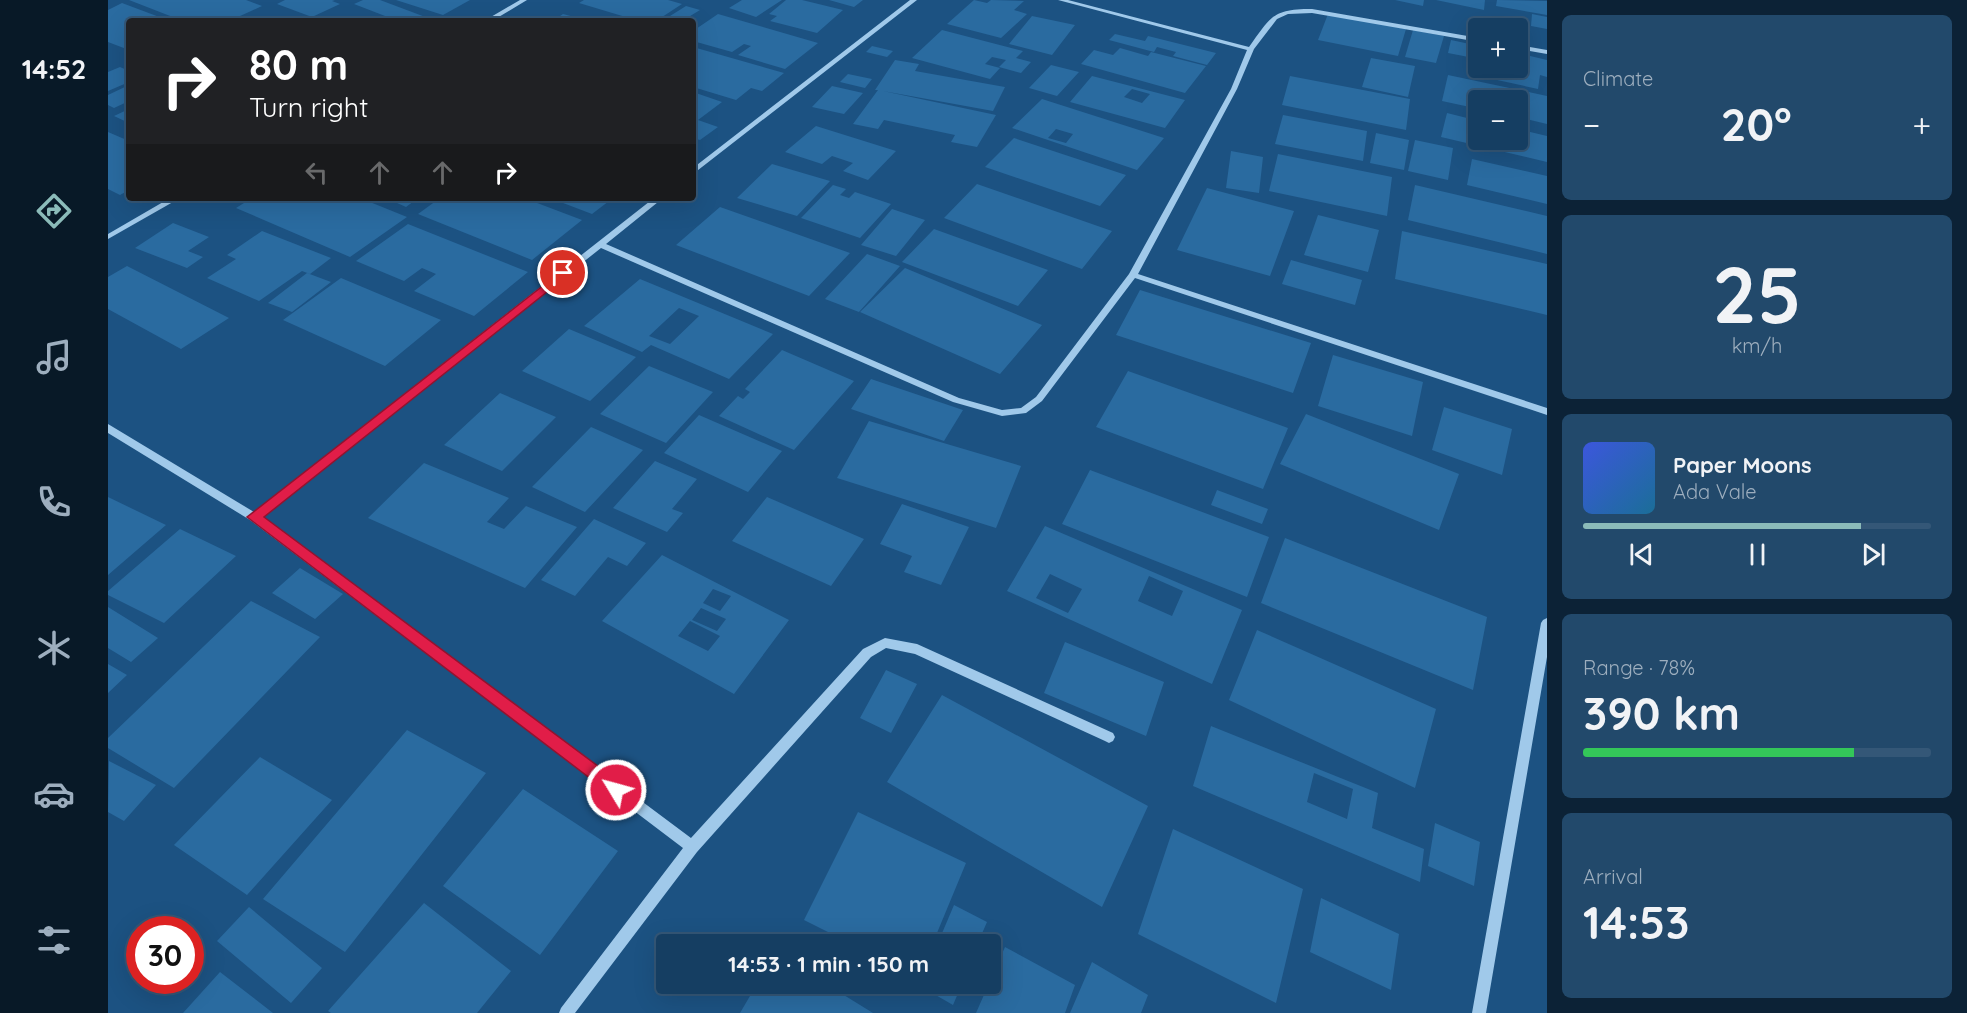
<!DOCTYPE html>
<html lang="en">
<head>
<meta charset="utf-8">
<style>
  :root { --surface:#153e62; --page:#22496b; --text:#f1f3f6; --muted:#9daebe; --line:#345777; --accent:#8bbbb9 }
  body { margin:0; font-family:Quicksand,sans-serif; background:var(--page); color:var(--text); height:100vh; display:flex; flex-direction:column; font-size:22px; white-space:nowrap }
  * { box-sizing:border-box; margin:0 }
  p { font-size:20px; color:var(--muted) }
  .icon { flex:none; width:33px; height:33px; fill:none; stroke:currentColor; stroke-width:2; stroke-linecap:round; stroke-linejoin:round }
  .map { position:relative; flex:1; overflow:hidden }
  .drawer { display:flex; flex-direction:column; gap:15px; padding:15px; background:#0c2236; width:420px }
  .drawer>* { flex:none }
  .top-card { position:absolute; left:18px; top:18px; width:570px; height:183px; border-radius:6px; box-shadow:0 6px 24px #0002,0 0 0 2px var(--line); background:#202124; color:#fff; overflow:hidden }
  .fabs { position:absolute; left:1360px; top:18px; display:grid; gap:12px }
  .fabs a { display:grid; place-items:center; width:60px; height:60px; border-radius:6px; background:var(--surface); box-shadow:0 6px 24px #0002,0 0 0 2px var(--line); font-size:30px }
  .speed { position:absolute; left:18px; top:916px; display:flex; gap:12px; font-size:30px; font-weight:700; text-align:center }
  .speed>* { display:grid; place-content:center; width:78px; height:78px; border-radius:50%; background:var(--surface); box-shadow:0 6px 24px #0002,0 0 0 2px var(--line); line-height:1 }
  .speed .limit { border:9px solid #d22; background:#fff; color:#111 }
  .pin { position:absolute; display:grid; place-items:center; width:51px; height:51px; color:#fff; margin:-26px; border:3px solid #fff; border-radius:50%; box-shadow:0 2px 6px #0007 }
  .me { position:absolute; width:66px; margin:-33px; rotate:307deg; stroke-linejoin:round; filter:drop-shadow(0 0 4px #0008) }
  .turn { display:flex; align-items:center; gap:21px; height:126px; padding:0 24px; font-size:27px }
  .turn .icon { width:78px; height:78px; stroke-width:2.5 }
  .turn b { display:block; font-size:42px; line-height:51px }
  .lanes { display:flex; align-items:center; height:57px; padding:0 24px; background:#0003; justify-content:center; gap:30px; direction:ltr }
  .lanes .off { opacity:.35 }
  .big { font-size:45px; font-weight:700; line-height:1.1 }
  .drawer .card { flex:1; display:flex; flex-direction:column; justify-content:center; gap:9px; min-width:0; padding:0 21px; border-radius:9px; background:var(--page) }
  .drawer .dial { align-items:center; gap:0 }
  .dial b { font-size:78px; line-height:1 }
  .song { display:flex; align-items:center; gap:18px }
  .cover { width:72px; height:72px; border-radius:9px; background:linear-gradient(135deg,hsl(230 70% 55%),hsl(200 70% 35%)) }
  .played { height:6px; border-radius:3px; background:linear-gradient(90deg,var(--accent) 80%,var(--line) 80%) }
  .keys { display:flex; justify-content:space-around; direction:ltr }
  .heat { display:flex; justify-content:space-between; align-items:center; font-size:33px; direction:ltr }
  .charge { height:9px; border-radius:4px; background:linear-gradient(90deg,#34c759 78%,var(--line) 0) }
  .trip { position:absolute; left:548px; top:934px; width:345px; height:60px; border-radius:6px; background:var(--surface); box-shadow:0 6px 24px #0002,0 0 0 2px var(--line); font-weight:700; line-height:60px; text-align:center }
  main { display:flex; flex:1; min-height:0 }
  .menu { display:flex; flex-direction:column; width:108px; justify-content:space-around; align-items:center; background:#081927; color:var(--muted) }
  .menu .icon { width:42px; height:42px }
  .menu .selected { color:var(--accent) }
  .menu b { font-size:27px; color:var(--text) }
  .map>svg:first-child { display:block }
  .building { fill:#2a6ba0; fill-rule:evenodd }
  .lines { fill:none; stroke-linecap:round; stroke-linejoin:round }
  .minor { fill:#a0c9ea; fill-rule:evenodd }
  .route { fill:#e11d48; stroke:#92132f; stroke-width:1.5 }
</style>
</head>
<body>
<main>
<nav class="menu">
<b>14:52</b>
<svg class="icon selected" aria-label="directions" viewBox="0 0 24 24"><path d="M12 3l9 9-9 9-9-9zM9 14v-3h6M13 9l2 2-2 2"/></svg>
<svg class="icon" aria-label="music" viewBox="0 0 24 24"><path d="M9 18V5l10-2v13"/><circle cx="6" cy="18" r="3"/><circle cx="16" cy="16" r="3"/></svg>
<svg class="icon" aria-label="phone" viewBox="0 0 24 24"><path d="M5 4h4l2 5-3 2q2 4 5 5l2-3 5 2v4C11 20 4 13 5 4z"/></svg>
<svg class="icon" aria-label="climate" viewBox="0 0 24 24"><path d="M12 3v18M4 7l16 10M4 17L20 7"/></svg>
<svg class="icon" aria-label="car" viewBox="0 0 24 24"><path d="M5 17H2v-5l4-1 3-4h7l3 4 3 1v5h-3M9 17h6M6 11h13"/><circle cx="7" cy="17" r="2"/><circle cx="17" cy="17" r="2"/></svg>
<svg class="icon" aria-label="filters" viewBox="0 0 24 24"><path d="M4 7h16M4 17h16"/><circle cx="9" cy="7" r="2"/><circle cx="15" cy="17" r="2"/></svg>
</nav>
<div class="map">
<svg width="1439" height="1013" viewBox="0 0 1439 1013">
  <rect width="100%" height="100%" fill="#1c5282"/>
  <!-- building -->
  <path class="building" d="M21,0H138L154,6L121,21H75Z
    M177,0H227L224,1L232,4L204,17L169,4Z
    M255,0H272L328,21H290L246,4Z
    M288,0H362L335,15Z
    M476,0H560L574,4L548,21H531L471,3Z
    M634,0H674L648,17L621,8Z
    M678,0H694L735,10L709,33L662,21L669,16L661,14Z
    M721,0H755L746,7Z
    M866,0L879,3L883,0L916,1L906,10L919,14L893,38L839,24Z
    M1287,0H1316L1315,6Z
    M1328,0H1377L1376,10Z
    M1389,0L1439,1V15L1388,6Z
    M14,3L62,21H21V50L0,42V10Z
    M578,6L592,10L574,21H554Z
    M455,14L478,20V21H445Z
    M610,14L710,43L677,69L630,55L643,46L636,44L624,52L585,41V31Z
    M1220,14L1298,29L1290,56L1210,40Z
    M1424,14L1439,17V29L1423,26Z
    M924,16L967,25L944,55L901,44Z
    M834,30L915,51L908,58L923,62L913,73L891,67L898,60L884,57L877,64L892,68L882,79L804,58Z
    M1305,30L1336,36L1328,63L1297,57Z
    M1007,34L1037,41L1040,36L1108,53L1099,65L1065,56L1068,52L1049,47L1046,52L1001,40Z
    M1343,40L1371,46V59L1340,53Z
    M764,46L785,51L779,57L758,52Z
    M585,47L676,73L654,91L643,88L628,100L585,87Z
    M1012,48L1040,56L1043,52L1098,66L1077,93L973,64L986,50L1005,55Z
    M1410,48L1419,50L1418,55L1439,60V77L1432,75L1430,89L1380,78L1382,68H1410Z
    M1263,58L1307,66L1300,97L1254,87Z
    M787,60L811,64L807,71L897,87L885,111L775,91L888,115L869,147L843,142L847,135L776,120L770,129L745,124L770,90H767Z
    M943,65L971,72L949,96L921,88Z
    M12,67L21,71V82L0,91V72Z
    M740,74L764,79L757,88L732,82Z
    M1340,75L1439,96V124L1410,117V100H1371V109L1334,101Z
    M984,76L1077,100L1057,128L962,102ZM1024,89L1042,94L1034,103L1016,97Z
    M1182,76L1302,99L1298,130L1174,105Z
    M21,85V101L6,108L0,105V95Z
    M724,86L755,93L736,114L704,107Z
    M585,92L614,102L590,120L610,127L592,140L585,138Z
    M934,99L1056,138L1029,170L904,128ZM948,129L965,134L958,143L940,138Z
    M21,109V123L6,116Z
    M1339,113L1371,121V140H1410V129L1439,136V162L1333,137Z
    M1175,115L1259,131L1255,161L1167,144Z
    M708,126L788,151L760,180L735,171L745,163L724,156L714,164L677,152Z
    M0,132L21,141V190L12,195L0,189Z
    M1268,133L1301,140L1296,170L1262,163Z
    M906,138L1018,175L992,206L877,167Z
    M1307,140L1345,148L1340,180L1300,171Z
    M1123,151L1155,157L1151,193L1118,188Z
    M1170,154L1284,177L1279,216L1161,191Z
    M1364,159L1439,176V204L1359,185Z
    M664,164L722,181L689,216L629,198Z
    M869,184L1004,231L974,269L836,218Z
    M725,185L738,189L732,195L741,198L747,192L783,204L752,238L693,218Z
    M1307,185L1439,216V254L1300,220Z
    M1099,188L1186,211L1162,276L1069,250Z
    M144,198H252L299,217L242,257L128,208Z
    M278,198H310L298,207Z
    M332,198H416L474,220L424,260L310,214Z
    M442,198H505L484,214Z
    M612,207L742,253L701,296L568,245Z
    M784,209L817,220L788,256L753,245Z
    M1210,215L1271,230L1260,272L1196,255Z
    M65,223L101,237L80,251L95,257L79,268L27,248Z
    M300,224L420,272L366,316L306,291L328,274L314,268L296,281L248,261Z
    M826,229L940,270L910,306L794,262Z
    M154,231L223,258L202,274L194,271L151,301L99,278L128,259L119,255Z
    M1294,231L1439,264V315L1287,279Z
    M759,254L792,266L751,312L717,299Z
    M1183,260L1254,280L1247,305L1174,284Z
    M19,266L121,318L73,349L0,309V277Z
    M797,268L934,325L892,374L752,312Z
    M199,273L223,282L184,312L160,303Z
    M233,278L333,320L277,366L175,320Z
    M532,279L665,334L621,379L543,345L534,352L476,326ZM571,308L591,316L562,344L541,336Z
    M1032,290L1203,343L1185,393L1008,335Z
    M461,329L528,357L482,401L414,371Z
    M674,350L746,381L686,450L611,416L630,396L635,399L642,392L637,389Z
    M1225,355L1315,382L1304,436L1210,406Z
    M541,366L605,392L558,443L492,414Z
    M1020,371L1180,428L1155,489L988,427Z
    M763,379L855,410L836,441L743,409Z
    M392,393L448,417L394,471L336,445Z
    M1336,407L1404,429L1394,475L1324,450Z
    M1198,414L1351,474L1331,530L1172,464Z
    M591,415L674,451L640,492L556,453Z
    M761,421L913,466L888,528L729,478Z
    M483,427L535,450L477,512L424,487Z
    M547,461L589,479L564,509L575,513L559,532L505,508Z
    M316,463L401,498L379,522L396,529L418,506L469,527L417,588L260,518Z
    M982,470L1161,537L1139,597L954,524Z
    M1109,490L1160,509L1154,524L1103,505Z
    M0,497L58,525L0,575Z
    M659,497L756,539L723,586L624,541Z
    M794,504L861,527L833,585L796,572L804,556L772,544Z
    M486,519L538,543L519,566L500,557L467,596L433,580Z
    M937,526L1134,610L1104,684L899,591ZM942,574L974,589L960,613L928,598ZM1041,576L1075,591L1064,616L1030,601Z
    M72,529L128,556L56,623L0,595V591Z
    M1177,538L1379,617L1365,690L1153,603Z
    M554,555L681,620L626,694L494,621ZM605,589L623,596L612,611L595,603ZM593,608L618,619L609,631L584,620ZM582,621L612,636L600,651L570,636Z
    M192,568L235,594L207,619L164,593Z
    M143,601L212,637L66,788L0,748V738Z
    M0,607L50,638L23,662L0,648Z
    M1149,630L1328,709L1307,788L1121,700Z
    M957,642L1056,682L1038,736L936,693Z
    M0,664L19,675L0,693Z
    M778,670L809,684L783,733L752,718Z
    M834,695L1040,806L994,907L779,782Z
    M1103,726L1270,793L1264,828L1316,849L1312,882L1085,786ZM1206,773L1245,789L1239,819L1199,802Z
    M299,730L378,773L237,952L155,899Z
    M152,757L224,800L139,895L66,845Z
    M1,761L48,785L16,821L0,812Z
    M415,789L510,851L432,955L335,886Z
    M750,812L858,863L824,945H746L696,920Z
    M1327,823L1372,842L1366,886L1320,866Z
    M1065,829L1195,889L1168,1003L1030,934Z
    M1213,898L1291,934L1283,990L1202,952Z
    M316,903L403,971L369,1013H223L220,1011Z
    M846,905L879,922L869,945H829Z
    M141,907L214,968L183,1003L109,941Z
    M897,947L967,985L957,1013H868Z
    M984,962L1040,995L1033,1013H962Z
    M112,972L165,1013H75Z
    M649,984H718L765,1013H632Z
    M813,984H854L845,1005L812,986Z"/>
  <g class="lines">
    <!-- minor -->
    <path class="minor" d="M412,0H419L384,21H376Z
      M802,0H809L585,174V168Z
      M950,0H960L1141,47C1163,16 1165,9 1204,9L1371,38V42L1204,13L1180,14L1169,19L1146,49L1129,89L1030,274L1439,408V415L1027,278L934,401L918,413L894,416L845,402L493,248L153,517L583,838L755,649L777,638L809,644L1005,733L1007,737L1005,741L1001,743L997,741L807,654L778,648L763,657L589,852L467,1013H451L453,1008L575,848L142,520L0,433V424L146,512L546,198H555L498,244L851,398L894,410L913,408L928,397L1021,274L1123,89L1139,50Z
      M1410,45L1439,50V54L1410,49Z
      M62,198H72L0,239V234Z
      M1439,618V657L1378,1013H1364L1433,623L1435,620Z"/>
  </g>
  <!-- route -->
  <path class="route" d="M455,270L459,271V276L156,517L514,784L516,790L514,795L508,798L139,517Z"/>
</svg>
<div class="fabs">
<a>+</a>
<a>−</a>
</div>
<div class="speed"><div class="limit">30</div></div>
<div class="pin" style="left:455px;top:273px;background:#d93025"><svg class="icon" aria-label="arrive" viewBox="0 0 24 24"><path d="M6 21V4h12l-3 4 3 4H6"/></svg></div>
<svg class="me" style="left:508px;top:790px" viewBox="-20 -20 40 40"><circle r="17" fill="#e11d48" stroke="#fff" stroke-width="3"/><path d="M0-11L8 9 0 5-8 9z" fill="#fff"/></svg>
<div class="trip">14:53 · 1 min · 150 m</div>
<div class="top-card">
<div class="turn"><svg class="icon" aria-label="right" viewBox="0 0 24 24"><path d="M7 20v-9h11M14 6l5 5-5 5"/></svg><div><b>80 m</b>Turn right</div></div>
<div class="lanes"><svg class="icon off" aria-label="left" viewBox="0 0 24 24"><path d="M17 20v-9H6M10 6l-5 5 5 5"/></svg><svg class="icon off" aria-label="ahead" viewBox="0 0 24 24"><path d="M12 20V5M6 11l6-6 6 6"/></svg><svg class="icon off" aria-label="ahead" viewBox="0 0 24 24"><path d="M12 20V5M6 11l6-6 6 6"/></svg><svg class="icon" aria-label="right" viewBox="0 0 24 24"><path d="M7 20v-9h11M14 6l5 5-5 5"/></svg></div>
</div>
</div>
<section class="drawer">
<div class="card"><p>Climate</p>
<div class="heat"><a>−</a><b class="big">20°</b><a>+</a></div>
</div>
<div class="card dial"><b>25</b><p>km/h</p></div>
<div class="card">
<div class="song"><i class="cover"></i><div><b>Paper Moons</b><p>Ada Vale</p></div></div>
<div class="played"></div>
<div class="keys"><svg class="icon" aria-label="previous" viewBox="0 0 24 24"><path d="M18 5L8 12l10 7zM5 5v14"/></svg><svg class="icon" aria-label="pause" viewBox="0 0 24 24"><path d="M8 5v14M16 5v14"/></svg><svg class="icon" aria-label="next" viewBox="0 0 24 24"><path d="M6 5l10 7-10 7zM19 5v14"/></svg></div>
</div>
<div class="card"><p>Range · 78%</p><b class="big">390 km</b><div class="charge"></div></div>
<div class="card"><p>Arrival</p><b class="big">14:53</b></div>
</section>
</main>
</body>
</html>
